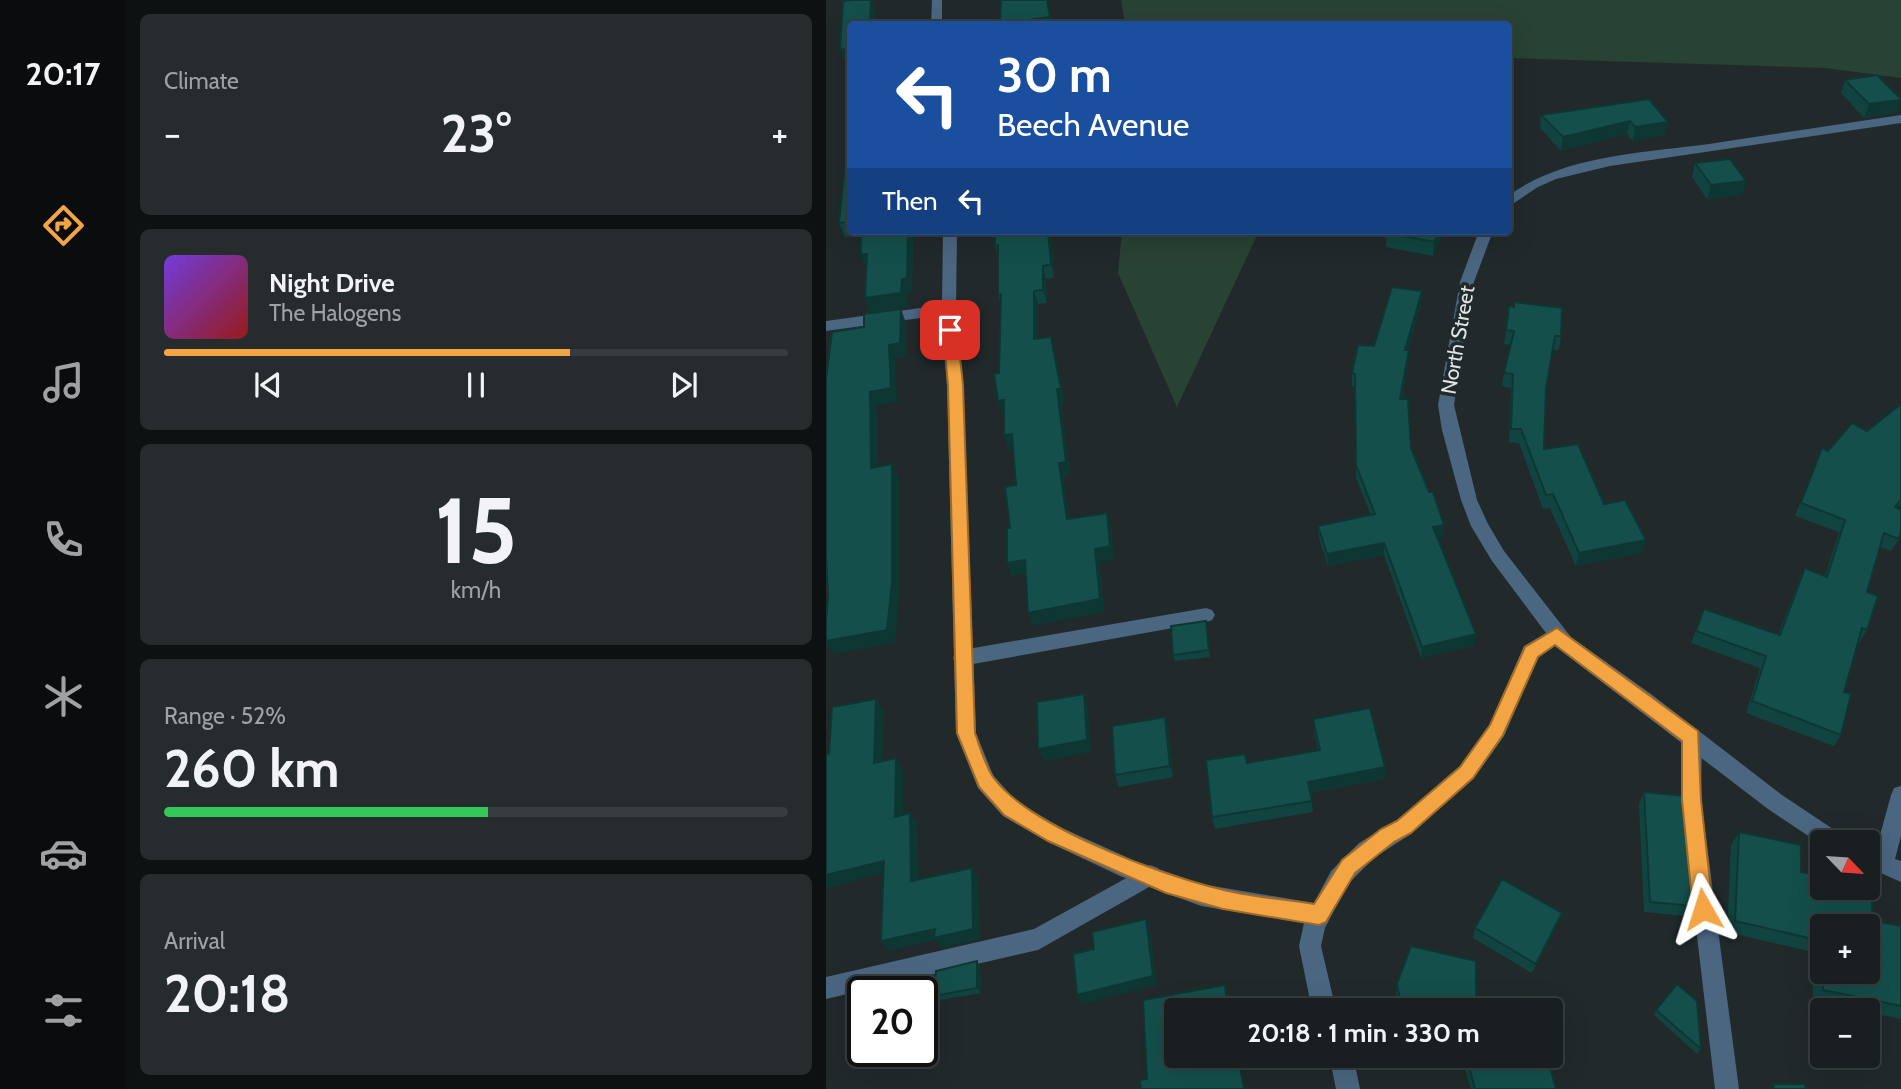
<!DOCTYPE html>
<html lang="en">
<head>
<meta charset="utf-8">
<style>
  :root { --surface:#191f20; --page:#262c2d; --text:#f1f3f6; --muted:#9fa2a5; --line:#373d3e; --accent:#f3a443 }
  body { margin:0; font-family:Cabin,sans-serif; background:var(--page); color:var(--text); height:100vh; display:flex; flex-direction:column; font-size:26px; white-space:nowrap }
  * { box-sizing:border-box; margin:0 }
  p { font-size:23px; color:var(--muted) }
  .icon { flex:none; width:38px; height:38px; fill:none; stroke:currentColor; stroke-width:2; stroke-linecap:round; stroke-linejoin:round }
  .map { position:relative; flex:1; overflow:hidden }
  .sheet { display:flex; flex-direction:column; gap:14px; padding:14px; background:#0e1112; width:700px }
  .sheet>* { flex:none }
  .banner { position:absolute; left:21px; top:21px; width:665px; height:214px; border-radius:7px; box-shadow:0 7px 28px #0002,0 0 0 2px var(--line); background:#1a4fa0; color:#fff; overflow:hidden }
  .needle { width:46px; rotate:115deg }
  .tools { position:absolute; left:984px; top:830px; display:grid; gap:14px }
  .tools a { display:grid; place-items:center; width:70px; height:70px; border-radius:7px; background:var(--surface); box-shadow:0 7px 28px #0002,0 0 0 2px var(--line); font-size:35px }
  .speed { position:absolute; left:21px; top:976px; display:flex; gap:14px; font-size:35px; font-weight:700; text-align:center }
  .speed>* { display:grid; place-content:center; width:91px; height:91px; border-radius:50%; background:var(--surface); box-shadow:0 7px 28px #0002,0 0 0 2px var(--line); line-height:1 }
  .speed .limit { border:4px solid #111; border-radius:10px; background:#fff; color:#111 }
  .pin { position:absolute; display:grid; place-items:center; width:60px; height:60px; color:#fff; margin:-30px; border-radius:14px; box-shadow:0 4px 10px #0006 }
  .me { position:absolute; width:77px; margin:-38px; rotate:354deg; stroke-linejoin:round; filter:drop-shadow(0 0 5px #0008) }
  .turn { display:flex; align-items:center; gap:24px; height:147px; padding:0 35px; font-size:32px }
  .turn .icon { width:91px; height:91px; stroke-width:2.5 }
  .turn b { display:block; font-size:49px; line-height:60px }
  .then { display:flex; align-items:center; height:66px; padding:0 35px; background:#0003; gap:14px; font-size:26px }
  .big { font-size:52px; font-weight:700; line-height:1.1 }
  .sheet .tile { flex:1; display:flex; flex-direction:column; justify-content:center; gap:10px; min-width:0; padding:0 24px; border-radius:10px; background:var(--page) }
  .sheet .dial { align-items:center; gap:0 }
  .dial b { font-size:91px; line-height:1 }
  .song { display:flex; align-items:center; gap:21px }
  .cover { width:84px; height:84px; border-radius:10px; background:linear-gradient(135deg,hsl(260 70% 55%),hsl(0 70% 35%)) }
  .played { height:7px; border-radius:4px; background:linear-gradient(90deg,var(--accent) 65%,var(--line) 65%) }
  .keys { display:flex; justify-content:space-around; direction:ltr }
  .heat { display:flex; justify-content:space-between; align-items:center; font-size:38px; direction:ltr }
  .charge { height:10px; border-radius:5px; background:linear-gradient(90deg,#34c759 52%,var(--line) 0) }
  .trip { position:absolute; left:338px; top:998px; width:399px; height:70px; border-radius:7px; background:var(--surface); box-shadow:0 7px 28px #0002,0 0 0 2px var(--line); font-weight:700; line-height:70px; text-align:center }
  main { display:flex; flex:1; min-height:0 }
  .dock { display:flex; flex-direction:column; width:126px; justify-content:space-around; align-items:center; background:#0a0c0d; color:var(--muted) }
  .dock .icon { width:49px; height:49px }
  .dock .active { color:var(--accent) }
  .dock b { font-size:32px; color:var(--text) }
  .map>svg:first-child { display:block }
  .green { fill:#284233 }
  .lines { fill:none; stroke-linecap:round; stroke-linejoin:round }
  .service { fill:#4b6681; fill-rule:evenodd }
  .minor { fill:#4b6681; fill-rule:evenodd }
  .wall { fill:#114440; fill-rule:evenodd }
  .shaded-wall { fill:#0e3734 }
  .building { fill:#144f4b; stroke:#0e3734; stroke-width:2 }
  .route { fill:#f3a443; stroke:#9e6b2c; stroke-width:2 }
  .labels { text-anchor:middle; stroke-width:7; stroke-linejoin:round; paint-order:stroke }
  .street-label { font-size:21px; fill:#e0e5e6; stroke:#21292b }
</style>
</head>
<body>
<main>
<nav class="dock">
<b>20:17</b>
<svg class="icon active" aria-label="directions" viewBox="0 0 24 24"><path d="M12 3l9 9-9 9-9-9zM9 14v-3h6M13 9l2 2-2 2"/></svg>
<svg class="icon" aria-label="music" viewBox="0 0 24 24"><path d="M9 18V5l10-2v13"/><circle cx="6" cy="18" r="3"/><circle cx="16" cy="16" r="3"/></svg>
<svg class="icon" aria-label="phone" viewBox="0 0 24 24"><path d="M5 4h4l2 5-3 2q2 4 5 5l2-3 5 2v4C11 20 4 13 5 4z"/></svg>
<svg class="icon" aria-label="climate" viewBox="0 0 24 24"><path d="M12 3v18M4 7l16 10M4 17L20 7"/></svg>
<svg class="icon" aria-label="car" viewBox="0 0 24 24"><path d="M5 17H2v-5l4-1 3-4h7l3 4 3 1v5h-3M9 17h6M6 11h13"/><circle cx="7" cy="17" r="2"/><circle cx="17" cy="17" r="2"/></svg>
<svg class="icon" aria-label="filters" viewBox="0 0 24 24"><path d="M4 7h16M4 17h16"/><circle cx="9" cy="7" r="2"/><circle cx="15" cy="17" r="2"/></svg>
</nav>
<section class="sheet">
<div class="tile"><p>Climate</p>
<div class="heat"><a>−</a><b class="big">23°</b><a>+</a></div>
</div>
<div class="tile">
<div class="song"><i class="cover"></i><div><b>Night Drive</b><p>The Halogens</p></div></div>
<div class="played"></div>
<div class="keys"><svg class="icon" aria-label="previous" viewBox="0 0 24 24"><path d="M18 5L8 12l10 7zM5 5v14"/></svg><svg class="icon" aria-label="pause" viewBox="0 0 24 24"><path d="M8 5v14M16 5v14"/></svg><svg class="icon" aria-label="next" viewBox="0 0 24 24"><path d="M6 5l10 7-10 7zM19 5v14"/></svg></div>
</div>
<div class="tile dial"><b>15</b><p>km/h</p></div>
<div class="tile"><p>Range · 52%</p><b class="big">260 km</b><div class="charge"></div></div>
<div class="tile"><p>Arrival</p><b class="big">20:18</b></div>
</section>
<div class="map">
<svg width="1075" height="1089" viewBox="0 0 1075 1089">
  <rect width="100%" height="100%" fill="#21292b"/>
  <!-- green -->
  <path class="green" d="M295,0H1075V78L999,68L683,58L682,24H299Z
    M296,231H433L351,407L292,273Z"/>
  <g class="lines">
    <!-- service -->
    <path class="service" d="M380,608L386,610L389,615L386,620L380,622L136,666L129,664L127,658L129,652L136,650Z
      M866,728L873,731L876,737L875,800L913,1089H889L855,800L856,737L859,731Z
      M324,865L332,868L335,875L332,882L212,950L0,999V977L208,929Z"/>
    <!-- minor -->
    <path class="minor" d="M106,0H116V24H105Z
      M1075,115V123L784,166L730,179L712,187L682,207V196C737,155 817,153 883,144C947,134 1011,125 1075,115Z
      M117,231H131L130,309L137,385L150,733L167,775L191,802L236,828L307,860L375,884L488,903L505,871L533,843L571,820L634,766L664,724L698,646L720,633L666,561L645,526L635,500L616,430L612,405L634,282L653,231H667L648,282L628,405L651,500L662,524L678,551L745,637L825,694L956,795L1016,835L1019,842H996V845L942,809L729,646L712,657L678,736L648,778L585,834L549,857L521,885L499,928L495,946L510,1010H486L473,946L478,923L375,906L294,876L222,842L177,816L152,788L130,733L121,385L116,315L0,331V321L116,305Z
      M1075,786V836L1069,859L1075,861V882L1041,867V846L1050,850L1065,795L1068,788Z
      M503,1055H527L534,1089H510Z"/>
  </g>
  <!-- wall -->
  <path class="wall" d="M1019,80L1075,99L1070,113L1038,118L1015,93Z
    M715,115L842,122L838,135L807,141L801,134L735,151L714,128Z
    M24,118V231H87L86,292L81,293V307L45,312L39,298L41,269L35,235L19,237L13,223Z
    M869,163L920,181L916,195L881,199L866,177Z
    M169,231H225L228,278L220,279L221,303L212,304V339L228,350L239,402L235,403L244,475L237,476L243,519L285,526L288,559L273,562L278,612L207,625L202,613L200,573L186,576L184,528L190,485L187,448L183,449L178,435V414L176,415L173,373L175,304L172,295V257L169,246Z
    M561,233H618L607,256L560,247Z
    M595,304L582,350V363L576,399L585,448L618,525L617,538H612L648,646L595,658L558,555L502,566L493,538L492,526L545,515L530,478V387L526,386V373L548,346Z
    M683,306L735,336L733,350H727L720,388L718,449L778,504L820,540L816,553L750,566L724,508L717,509L693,443L683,442L685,388L676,386L678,373L685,345L678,344Z
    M1075,404V503L1071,508L1073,539L1065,551L1054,547L1041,592V630L1034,642L1032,641L1018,692L1015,735L1008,746L920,713L934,668L865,643L878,609L952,635L973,581L979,568L999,576L1013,532L969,516L996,448L1002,451L1041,431Z
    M381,628L384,657L349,661L347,655Z
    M339,717L343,729L347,777L293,787L289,775Z
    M487,719L559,767L558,779L484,793L487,812L389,829L386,817L421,763L492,750L488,731Z
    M818,792L867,906L861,916L818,912L813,804Z
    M913,832L1047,921L1075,926V1019L1041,1012V1010H1029L987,1001L986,952L901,932L905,845ZM996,926L1041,971H996Z
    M736,913L732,923L706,973L647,938L649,928Z
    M154,966L155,993L113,1000L108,996Z
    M571,984L650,1010H573L570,993Z
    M830,1010L875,1049L871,1054L828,1015Z
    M635,1055H721L730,1089H645Z"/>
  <!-- shaded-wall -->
  <path class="shaded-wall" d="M45,0L49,8L48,24H44Z
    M221,0L226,24H207L206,19Z
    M24,48V59L17,60L14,50Z
    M1075,100L1070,113L1038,118L1043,104Z
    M804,121L801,134L735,151L737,137Z
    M842,122L838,135L807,141L809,127Z
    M920,181L916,195L881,199L885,185Z
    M82,231H87L86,292L81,293V307L45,312L39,298L76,279Z
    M222,231H225L228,278L225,265Z
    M614,231H619L618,233L607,256L608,242Z
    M41,254L40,269L35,255Z
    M217,266L220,279L221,303L217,290Z
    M208,291L212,304V353L208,339Z
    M596,291L595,304L579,363V350Z
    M75,309L80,323V357L69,359L71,402L51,406L52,482L45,468L44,392L63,345Z
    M225,337L239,402L235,403L244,475L237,476L245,532L241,519L233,463Z
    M583,350L582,363L573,412L574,399Z
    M178,400L182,414L176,415L172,401Z
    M186,434L190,448L183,449L178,435Z
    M66,464L73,478V595L69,643L7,654L0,644V641Z
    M281,513L285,526L288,559L273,562L278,612L207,625L202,613L269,549Z
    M618,525L617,538L606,539L607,527Z
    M820,540L816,553L750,566L753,553Z
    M558,543V555L502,566L501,554Z
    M199,560L204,573L186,576L181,563Z
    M650,634L648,646L595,658L596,647Z
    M258,694L262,707L265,752L218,761L212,749Z
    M50,699L58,711L56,774L48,763Z
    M339,717L343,729L347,777L344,766Z
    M70,758L77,770V828L69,817Z
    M559,767L558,779L483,793L482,782Z
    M84,813L91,824L93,891L85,881Z
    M58,861L66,871L1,888L0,887V875Z
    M146,868L152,878L154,939L116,948L110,940L64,951L55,941L109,929Z
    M736,913L732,923L706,973L710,964Z
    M320,919L324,929L331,985L256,1004L251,995Z
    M151,961L154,966L155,993L151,988Z
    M399,985L402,994L403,1010H402Z"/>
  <!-- building -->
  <path class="building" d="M26,0H45L44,24H24V48L14,50L17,1Z
    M175,0H221L224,17L206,19L207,24H174Z
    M1051,75L1075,99V100L1043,104L1019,80Z
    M823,99L842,122L809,127L804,121L737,137L715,115Z
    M24,118V222L13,223Z
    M904,159L920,181L885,185L869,163Z
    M35,231H82L81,278L76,279L75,293L39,298L41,254L35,255Z
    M169,231H222L225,265L217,266V290L208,291V339L225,337L235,389H231L240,462L233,463L241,519L281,513L284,546L269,549L274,599L202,613L199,560L181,563V528H184L179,487L190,485L186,434L178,435V400L172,401L168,374L173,373L175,294L172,295V245L169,246Z
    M562,231H614L608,242L561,233Z
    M566,287L596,291L579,350H583L574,399H582L585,448L603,492H607L618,525L607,527L650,634L596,647L558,543L501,554L492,526L549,514L530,465L529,374L526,373L532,345L548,346Z
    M688,302L736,308L735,336H729L720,388L718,449L752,444L778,504L799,500L820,540L753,553L727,494L720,495L695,429H685L687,374L678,373L688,331L680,330L683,306L688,307Z
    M75,309L74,343L63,345L65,388L44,392L45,468L66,464V582L61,630L0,641V621L2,596L0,554V379L6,332L38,327V314Z
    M1075,404V500L1069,507L1075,510V531L1073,539L1058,533L1041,592L1052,596L1041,630L1036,628L1018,692L1025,694L1015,735L926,701L940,656L870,631L878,609L954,635L979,568L1001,577L1019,520L975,503L996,448L1002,451L1026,423L1041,431Z
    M380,621L383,650L347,655L345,626Z
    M258,694L261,740L212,749L211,702Z
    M50,699L48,763L70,758L69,817L84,813L85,881L146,868L147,929L108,938L109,929L55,941L58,861L0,875V755L3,754L6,707Z
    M544,708L559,767L482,782L486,801L386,817L380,760L419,754L421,763L494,750L487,719Z
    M339,717L344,766L289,775L286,726Z
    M818,792L859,796L867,906L824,902Z
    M913,832L975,845V872L996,876V887H1041V885L1045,886L1047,921L1075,926V1006L997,990V971H1041V926H996V947V941L909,921Z
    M676,879L736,913L710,964L649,928Z
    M320,919L327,976L251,995L247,954L268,949L266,932Z
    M585,946L650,961V1010H576L571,984Z
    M151,961V988L108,996L110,971Z
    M851,984L871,1001L875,1049L830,1010Z
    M399,985L402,1010H350V1055H407V1057L412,1056L418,1089H315L314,1080L321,1079L317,1000Z
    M640,1055H721L730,1089H649Z
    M947,1084H979L980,1089H948Z"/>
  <!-- route -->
  <path class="route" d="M124,325L131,330L137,385L149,733C154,747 159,765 167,777C203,827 333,874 394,889C424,897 457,899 488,904L516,860L555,829L571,821L634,767L664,725L699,647L731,628L872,731L875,800L887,909L885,916L877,918L870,916L867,909L856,800V741L729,645L712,657L677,735L647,778L585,833L568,842L529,873L500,922L493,925L397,909L340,893L222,841L178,815L153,787L131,733L122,385L117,330Z"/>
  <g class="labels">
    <!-- street labels -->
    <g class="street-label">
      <text transform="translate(632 340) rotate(-80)" y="7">North Street</text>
    </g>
  </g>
</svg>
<div class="tools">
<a><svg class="needle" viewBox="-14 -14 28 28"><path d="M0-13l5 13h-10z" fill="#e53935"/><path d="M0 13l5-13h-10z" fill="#9fa2a5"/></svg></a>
<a>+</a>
<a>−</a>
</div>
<div class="speed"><div class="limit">20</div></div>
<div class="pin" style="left:124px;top:330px;background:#d93025"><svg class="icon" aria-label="arrive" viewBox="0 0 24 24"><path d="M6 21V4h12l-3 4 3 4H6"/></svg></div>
<svg class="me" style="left:877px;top:909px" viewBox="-20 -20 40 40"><path d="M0-17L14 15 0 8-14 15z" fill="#f3a443" stroke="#fff" stroke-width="4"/></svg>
<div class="trip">20:18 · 1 min · 330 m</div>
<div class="banner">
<div class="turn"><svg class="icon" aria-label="left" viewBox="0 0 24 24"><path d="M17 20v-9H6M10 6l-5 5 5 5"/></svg><div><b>30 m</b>Beech Avenue</div></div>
<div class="then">Then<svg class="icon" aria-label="left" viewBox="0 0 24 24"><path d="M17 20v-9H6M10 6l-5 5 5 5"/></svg></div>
</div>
</div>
</main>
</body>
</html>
